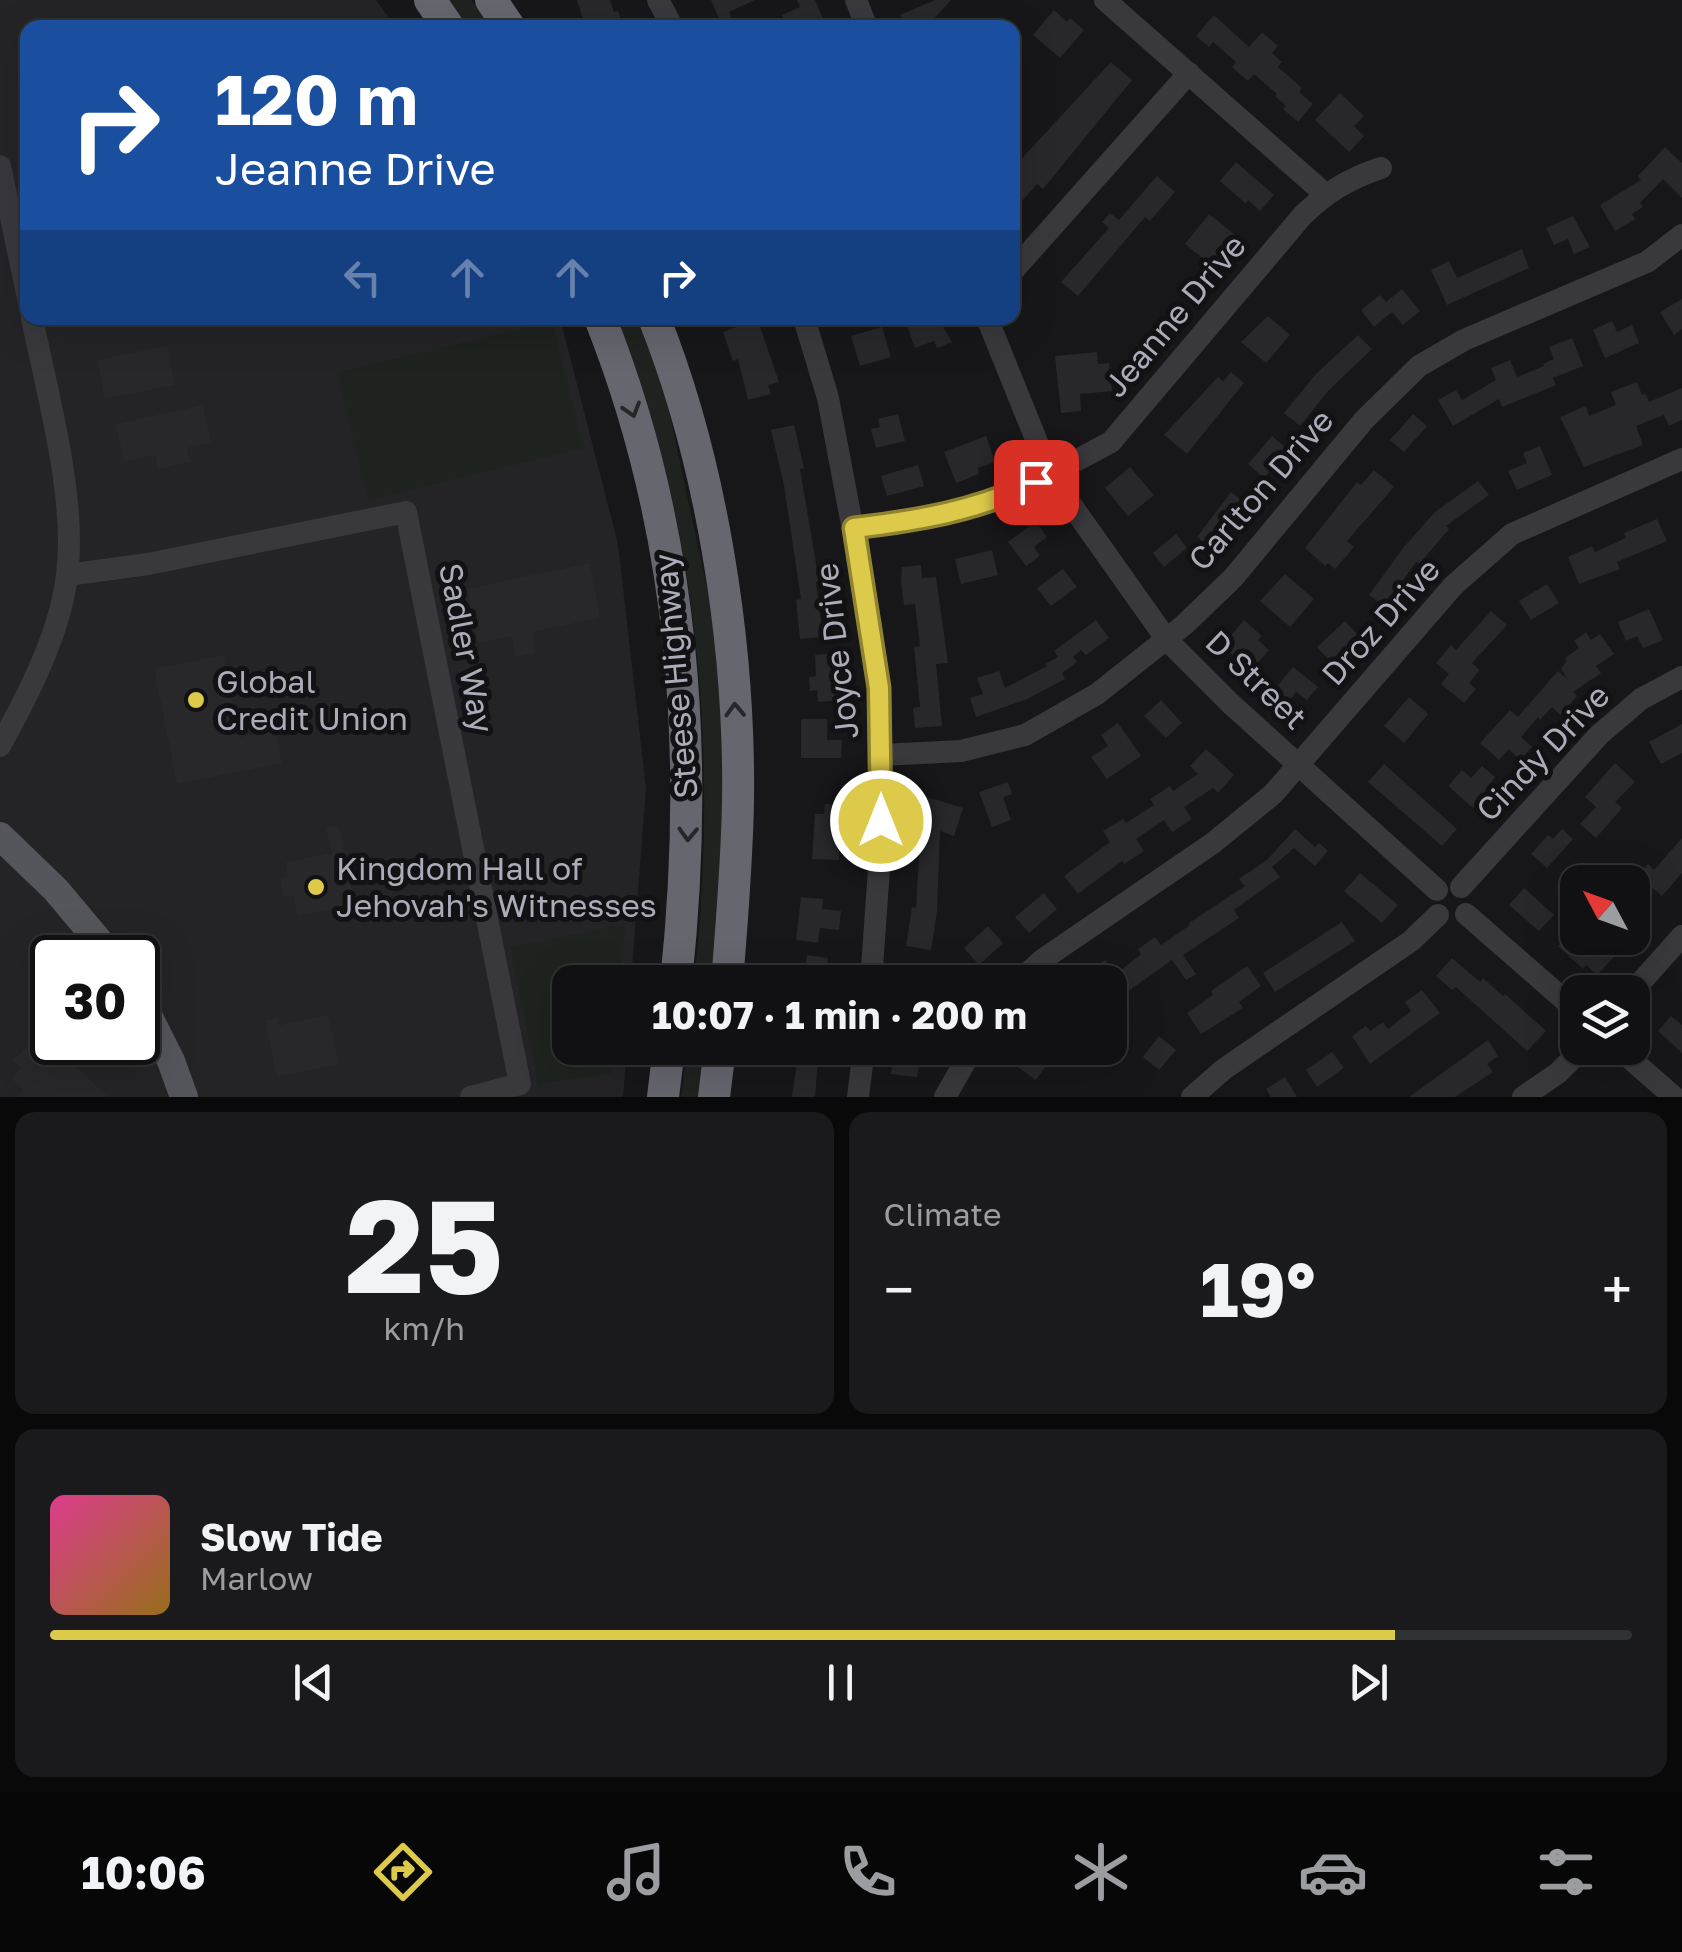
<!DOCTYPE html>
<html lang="en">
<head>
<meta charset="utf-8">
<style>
  :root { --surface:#111113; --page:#1a1a1c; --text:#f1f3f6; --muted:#9c9da0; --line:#303133; --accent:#ddc94a }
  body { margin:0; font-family:"Golos Text",sans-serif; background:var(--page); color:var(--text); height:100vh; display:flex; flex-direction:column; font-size:38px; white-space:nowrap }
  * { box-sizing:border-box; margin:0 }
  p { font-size:32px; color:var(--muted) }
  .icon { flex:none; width:55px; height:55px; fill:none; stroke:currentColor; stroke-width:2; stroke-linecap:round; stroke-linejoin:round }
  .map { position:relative; height:1097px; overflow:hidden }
  .side { display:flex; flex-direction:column; gap:15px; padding:15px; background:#09090a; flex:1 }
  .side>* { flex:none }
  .hud { position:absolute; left:20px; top:20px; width:1000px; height:305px; border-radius:20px; box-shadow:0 10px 40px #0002,0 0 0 2px var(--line); background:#1a4fa0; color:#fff; overflow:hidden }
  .needle { width:65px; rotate:311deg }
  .tools { position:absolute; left:1560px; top:865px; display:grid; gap:20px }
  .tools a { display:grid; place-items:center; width:90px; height:90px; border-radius:20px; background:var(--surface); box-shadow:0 10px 40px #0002,0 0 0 2px var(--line); font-size:50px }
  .speed { position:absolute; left:30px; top:935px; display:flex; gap:20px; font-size:50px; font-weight:700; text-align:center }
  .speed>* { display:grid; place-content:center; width:130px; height:130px; border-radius:50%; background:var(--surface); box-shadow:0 10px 40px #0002,0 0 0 2px var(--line); line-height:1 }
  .speed .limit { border:5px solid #111; border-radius:15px; background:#fff; color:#111 }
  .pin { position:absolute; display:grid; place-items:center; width:85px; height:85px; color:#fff; margin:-42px; border-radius:20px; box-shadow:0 5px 15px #0006 }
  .me { position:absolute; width:110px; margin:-55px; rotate:0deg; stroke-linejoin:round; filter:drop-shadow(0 0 8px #0008) }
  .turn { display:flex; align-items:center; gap:35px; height:210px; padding:0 30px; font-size:45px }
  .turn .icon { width:130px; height:130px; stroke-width:2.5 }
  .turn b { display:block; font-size:70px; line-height:85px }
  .lanes { display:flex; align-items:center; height:95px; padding:0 30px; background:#0003; justify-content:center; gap:50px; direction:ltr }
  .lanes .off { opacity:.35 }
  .big { font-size:75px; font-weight:700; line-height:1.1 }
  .side .tile { flex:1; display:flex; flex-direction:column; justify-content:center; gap:15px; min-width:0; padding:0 35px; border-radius:20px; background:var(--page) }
  .side .dial { align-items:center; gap:0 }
  .dial b { font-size:130px; line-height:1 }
  .song { display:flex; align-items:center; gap:30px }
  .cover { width:120px; height:120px; border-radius:15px; background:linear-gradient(135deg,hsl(330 70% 55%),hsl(40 70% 35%)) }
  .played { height:10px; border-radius:5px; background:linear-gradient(90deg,var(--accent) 85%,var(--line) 85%) }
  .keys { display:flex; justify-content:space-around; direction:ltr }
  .heat { display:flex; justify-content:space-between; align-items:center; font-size:55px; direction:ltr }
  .side .tiles { flex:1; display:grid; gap:15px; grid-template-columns:1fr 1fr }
  .tile:last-child { grid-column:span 2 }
  .trip { position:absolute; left:552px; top:965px; width:575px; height:100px; border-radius:20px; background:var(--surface); box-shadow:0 10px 40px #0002,0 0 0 2px var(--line); font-weight:700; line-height:100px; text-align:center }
  .tabs { display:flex; height:160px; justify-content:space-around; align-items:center; background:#070708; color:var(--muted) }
  .tabs .icon { width:70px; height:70px }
  .tabs .on { color:var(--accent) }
  .tabs b { font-size:45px; color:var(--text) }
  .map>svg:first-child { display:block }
  .built { fill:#242326; fill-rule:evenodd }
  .green { fill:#1e231f }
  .building { fill:#28272a }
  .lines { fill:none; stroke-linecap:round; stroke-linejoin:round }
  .minor { stroke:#39383d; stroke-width:22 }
  .major { stroke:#55555c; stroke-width:28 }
  .highway { stroke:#65666e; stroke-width:32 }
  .oneway { stroke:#27272a }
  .route-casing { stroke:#908330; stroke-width:25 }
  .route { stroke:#ddc94a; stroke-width:18 }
  .poi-dot { fill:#ddc94a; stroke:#121214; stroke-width:4 }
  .labels { text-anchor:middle; stroke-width:10; stroke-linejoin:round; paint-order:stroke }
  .street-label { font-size:32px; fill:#abacb7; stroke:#121214 }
  .poi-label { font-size:32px; fill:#abacb7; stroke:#121214; text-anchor:start }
</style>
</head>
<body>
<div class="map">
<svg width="1682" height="1097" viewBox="0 0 1682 1097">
  <rect width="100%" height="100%" fill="#171719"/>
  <!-- built -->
  <path class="built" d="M0,0H376L396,27L28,28V318H560L618,544L646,788L631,982H570V1048H627L623,1097H0ZM52,958H138V1042H52Z"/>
  <!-- green -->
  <path class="green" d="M448,0H471L492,27H467Z
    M617,318H639L666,397L713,617L720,708L724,860L713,982H694C719,760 700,527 617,318Z
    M552,321L583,448L368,500L337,373Z
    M625,924L620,982H570V1048H614L612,1073L538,1084L510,948Z
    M687,1048H706L700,1097H681Z"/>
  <!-- building -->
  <path class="building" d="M577,0H610L614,12L618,11L624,28H607L606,24L586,28Z
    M711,0H755L729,12L736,28H723Z
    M797,0H815L827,28H787L782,15L800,7Z
    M935,0H951L932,21L935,28H905L900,15Z
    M1054,10L1067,22L1070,18L1084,30L1060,58L1033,35Z
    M1214,15L1249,47L1262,32L1278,46L1272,53L1282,62L1278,67L1302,88L1299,92L1313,104L1298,122L1283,109L1286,106L1275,96L1277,94L1254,74L1248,81L1232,67L1236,62L1213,42L1209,47L1196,36Z
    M1111,62L1132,80L1043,189L1037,184L1012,212V169Z
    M1340,93L1364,116L1354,126L1364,136L1349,152L1315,120Z
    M1665,147L1682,163V198L1663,179L1640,203L1643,207L1632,214L1635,219L1615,231L1600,205L1641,180L1638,176Z
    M1236,162L1274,195L1260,211L1248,200L1246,204L1220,181Z
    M1157,176L1175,192L1150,221L1145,217L1078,296L1061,282L1109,228L1102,222L1110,213L1119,220Z
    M1209,214L1238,237L1227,251L1223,248L1210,264L1185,244Z
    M1573,216L1590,247L1574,254L1568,239L1554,245L1546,228Z
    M1522,249L1529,268L1447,305L1431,270L1449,261L1457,278Z
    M1402,289L1420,311L1403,325L1392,312L1374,327L1361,310L1380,295L1386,302Z
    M1682,299V329L1674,335L1660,312Z
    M1268,316L1290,335L1266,363L1241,342Z
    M739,318H757L779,382L768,385L771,394L748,400L738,359L733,361L723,332L742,325Z
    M904,318H938L952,342L937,348L934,341L915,348Z
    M1612,321L1617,332L1632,325L1639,343L1605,358L1593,330Z
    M882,327L891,357L860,366L851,336Z
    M1358,335L1372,349L1329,390L1300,426L1284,413L1316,374Z
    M1572,338L1583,366L1553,378L1556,385L1502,407L1499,399L1453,426L1438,400L1456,390L1462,400L1496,380L1491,368L1510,360L1517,377L1544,366L1543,364L1554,359L1549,347Z
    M167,346L175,385L105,399L97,360Z
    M1097,352L1098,364L1109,363L1112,391L1080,394L1081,411L1061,413L1055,356Z
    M1231,372L1244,383L1187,454L1164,435L1218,377L1223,381Z
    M1637,382L1642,395L1646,394L1649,402L1682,388V420L1669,426L1664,415L1636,426L1643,445L1584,467L1560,417L1586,406L1589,416L1616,405L1611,392Z
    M203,405L211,442L187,448L190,462L158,469L155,455L124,462L116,424Z
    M898,414L905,441L876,448L871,429L880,427L878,419Z
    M1413,414L1427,426L1404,452L1390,440Z
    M794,425L804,468L800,469L819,581L816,582L823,637L800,639L796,600L801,599L784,485L771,430Z
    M986,436L995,462L978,468L979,474L956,483L944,452Z
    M1272,436L1288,450L1264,478L1248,464Z
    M1540,446L1552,475L1517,490L1508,471L1527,463L1523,453Z
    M918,465L924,486L887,496L881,476Z
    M1130,467L1154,495L1128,516L1105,488Z
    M1374,470L1394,487L1347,541L1354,547L1335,569L1328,563L1325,566L1305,548L1357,482L1361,485Z
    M1478,481L1489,495L1446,526L1449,529L1419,564L1416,562L1384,606L1369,595L1403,548L1435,512Z
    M1231,492L1250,507L1217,552L1197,537Z
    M1657,519L1667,541L1617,562L1620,569L1579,584L1568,557L1592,546L1595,552L1626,538L1624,533Z
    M1036,521L1047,537L1034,547L1040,556L1026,566L1008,542Z
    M1176,534L1187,548L1164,567L1153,553Z
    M992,550L998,575L961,584L955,559Z
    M590,563L600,618L532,632L536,653L516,657L512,636L478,643L467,589Z
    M921,565L922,578L936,577L948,663L936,664L942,726L915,728L913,708L920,707L914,647L920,646L915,604L904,605L901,581L902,567Z
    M1063,569L1077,587L1051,606L1037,588Z
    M1285,574L1314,599L1290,627L1260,601Z
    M1547,584L1559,603L1531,620L1519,601Z
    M1649,609L1663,640L1643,648L1637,636L1626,641L1618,622Z
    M1491,611L1507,625L1472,663L1480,670L1469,683L1476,689L1464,703L1441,684L1449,674L1436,663L1451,645L1456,650Z
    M1096,620L1109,638L1086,655L1081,650L1073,657L1077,662L1062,673L1065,679L1027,699L976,717L970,698L983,694L977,678L999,671L1005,688L1047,666L1045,664L1058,657L1054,651Z
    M1244,620L1262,636L1258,640L1269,650L1251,671L1222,646Z
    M1345,621L1359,636L1331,662L1317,647Z
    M1586,632L1591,640L1600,634L1614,654L1596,666L1601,673L1573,692L1577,696L1560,715L1552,707L1540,720L1538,717L1521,737L1532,747L1520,760L1509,749L1499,760L1480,743L1510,710L1518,717L1558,671L1567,679L1561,668L1567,661L1565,658L1579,648L1574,641Z
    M838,653L842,700L818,702L817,690L810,691L809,677L816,676L815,655Z
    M224,655L240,737L275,730L282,763L177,784L154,669Z
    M1293,667L1318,687L1307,700L1296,692L1286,704L1272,693Z
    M1409,697L1428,714L1404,743L1384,726Z
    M1161,700L1182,723L1166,738L1144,716Z
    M801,719H827V740H842L841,758H801Z
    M1118,723L1141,756L1107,779L1091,757L1108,746L1101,735Z
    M1682,724V753L1661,764L1649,742Z
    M1206,749L1234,775L1218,793L1213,788L1184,807L1192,819L1172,832L1164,820L1136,839L1144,851L1124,864L1122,861L1078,894L1064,876L1110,842L1103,831L1123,819L1126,823L1154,805L1150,799L1170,786L1173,791L1198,774L1190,766Z
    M1615,763L1635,782L1615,802L1622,808L1596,838L1580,824L1596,807L1585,797Z
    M1384,764L1457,829L1442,846L1368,782Z
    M1482,766L1495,777L1473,808L1448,786L1462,770L1471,778Z
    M1008,782L1012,794L1003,797L1011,820L992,827L979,792Z
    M920,795L963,808L954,836L940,831L937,911L931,950L906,946L912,907L916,908L920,841L929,813L916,809Z
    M825,804L841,805L839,860L812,859L815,814H824Z
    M339,825L353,895L347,897L349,906L297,916L293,895L284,897L280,879L288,877L286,862L332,853L326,828Z
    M1295,829L1315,847L1319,843L1328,851L1315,866L1294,848L1272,867L1280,877L1234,910L1239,918L1183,955L1196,974L1186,980L1172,960L1110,1004V982H1097L1089,972L1105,960L1116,974L1141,954L1138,949L1155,937L1161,945L1190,925L1189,923L1245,886L1239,879L1267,860Z
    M1562,829L1573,839L1547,868L1531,854L1548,835L1553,839Z
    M1682,838V873L1662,896L1638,876L1648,864L1654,870Z
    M570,861L574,879L563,882L558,864Z
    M1360,873L1398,905L1382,923L1344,891Z
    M1524,888L1554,915L1539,931L1509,905Z
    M1044,893L1057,909L1029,933L1015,917Z
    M801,897L823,899L822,909L841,911L839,930L820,928L818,943L796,940Z
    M1342,922L1355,941L1275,992L1263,973Z
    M1578,924V938H1592L1614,957L1597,975L1586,965L1583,969L1558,946Z
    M988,926L1003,943L979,965L964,948Z
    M807,955L828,958L825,982H803Z
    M1452,958L1480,982L1483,978L1503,996L1505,994L1546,1031L1527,1051L1456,987L1452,990L1436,976Z
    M1247,966L1261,986L1239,1002L1243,1008L1201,1034L1187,1013L1213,995L1211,991Z
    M1422,990L1440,1013L1370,1064L1352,1036L1366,1026L1370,1031L1383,1022L1388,1029L1411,1011L1405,1002Z
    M328,1015L339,1064L277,1077L265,1021L278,1018L280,1025Z
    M1671,1016L1682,1025V1053L1658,1031Z
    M1159,1036L1176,1050L1159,1070L1143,1057Z
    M48,1040L108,1097H17L23,1090L11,1078L21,1068L13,1060L28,1045L36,1053Z
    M1488,1040L1498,1056L1487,1064L1493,1072L1455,1097H1409Z
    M799,1048H819L815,1097H792Z
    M895,1048H922L917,1077L891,1074Z
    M1017,1048H1027L1048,1063L1036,1080L1008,1060Z
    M1332,1052L1344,1068L1317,1087L1306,1070Z
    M1285,1077L1297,1097H1271L1266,1089Z"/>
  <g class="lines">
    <!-- minor -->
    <path class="minor" d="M658,0L673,28
      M856,0L867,28
      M1105,0L1325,194
      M0,166L28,298
      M1012,272L1189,73
      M804,318L828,398L871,625L879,687L880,854L871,982
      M987,318L1044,459
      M1066,466L1111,442L1303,215C1327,192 1350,178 1381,168
      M1060,489L1167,640L1231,704L1437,890
      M854,528C921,520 975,511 1036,483
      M67,575L148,564L406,512L520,1084L471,1097
      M0,746C28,695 60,634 67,575C77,498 47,393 32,318
      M881,755L961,751L1025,735L1097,694L1184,625L1233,578L1364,420L1419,366L1464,340L1647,262L1682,235
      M1461,887L1599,735L1641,699L1682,677
      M1466,914L1578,1012
      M1018,982L1042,960L1213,843L1273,794L1453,586L1512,534L1682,459
      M1632,992L1682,936
      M1618,1048L1674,1097
      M858,1097L864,1048
      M945,1097L973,1048
      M1192,1097L1224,1069L1411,941L1438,915
      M1523,1097L1558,1073L1583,1048"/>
    <!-- major -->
    <path class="major" d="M0,836L56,890L113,958
      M138,995L171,1061L184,1097"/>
    <!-- highway -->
    <path class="highway" d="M430,0L449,28
      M491,0L510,28
      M600,318C685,531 700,756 676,982
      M654,318C712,463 740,644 738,801C737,861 732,922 727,982
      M663,1097L669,1048
      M714,1097L720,1048"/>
  </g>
  <!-- one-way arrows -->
  <defs><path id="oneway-chevron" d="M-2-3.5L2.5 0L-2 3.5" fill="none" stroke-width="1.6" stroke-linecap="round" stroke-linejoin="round" transform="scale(2.5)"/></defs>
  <g class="oneway">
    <use href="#oneway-chevron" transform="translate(632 410) rotate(73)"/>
    <use href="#oneway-chevron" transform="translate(735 710) rotate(-92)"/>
    <use href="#oneway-chevron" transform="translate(688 834) rotate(92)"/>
  </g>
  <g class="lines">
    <defs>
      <path id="route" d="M881,821L879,688L854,528C921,520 975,511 1036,482"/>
    </defs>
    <!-- route casing -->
    <use href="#route" class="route-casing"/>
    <!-- route -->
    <use href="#route" class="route"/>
  </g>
  <!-- markers -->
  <g class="poi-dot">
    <circle cx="196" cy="700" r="10"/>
    <circle cx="316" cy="887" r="10"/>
  </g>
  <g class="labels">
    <!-- street labels -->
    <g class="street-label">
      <text transform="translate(1175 316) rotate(-50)" y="11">Jeanne Drive</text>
      <text transform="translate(1261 490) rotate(-49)" y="11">Carlton Drive</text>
      <text transform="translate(1381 622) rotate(-48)" y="11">Droz Drive</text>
      <text transform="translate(466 648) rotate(79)" y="11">Sadler Way</text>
      <text transform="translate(837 651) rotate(-97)" y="11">Joyce Drive</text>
      <text transform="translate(676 676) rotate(-95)" y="11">Steese Highway</text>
      <text transform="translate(1256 680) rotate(44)" y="11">D Street</text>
      <text transform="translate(1543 753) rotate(-46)" y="11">Cindy Drive</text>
    </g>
    <!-- poi labels -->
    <g class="poi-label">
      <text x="216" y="693">Global<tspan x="216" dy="37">Credit Union</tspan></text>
      <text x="336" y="880">Kingdom Hall of<tspan x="336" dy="37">Jehovah's Witnesses</tspan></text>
    </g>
  </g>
</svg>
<div class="tools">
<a><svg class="needle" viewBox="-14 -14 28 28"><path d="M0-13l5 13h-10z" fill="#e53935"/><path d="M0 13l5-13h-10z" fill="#9c9da0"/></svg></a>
<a><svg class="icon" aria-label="layers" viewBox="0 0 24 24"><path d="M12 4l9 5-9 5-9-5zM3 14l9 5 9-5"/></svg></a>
</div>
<div class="speed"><div class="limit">30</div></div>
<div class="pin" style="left:1036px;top:482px;background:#d93025"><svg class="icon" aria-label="arrive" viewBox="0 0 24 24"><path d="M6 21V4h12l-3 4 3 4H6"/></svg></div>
<svg class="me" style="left:881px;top:821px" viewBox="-20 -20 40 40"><circle r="17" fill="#ddc94a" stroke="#fff" stroke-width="3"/><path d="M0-11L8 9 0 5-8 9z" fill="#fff"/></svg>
<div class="trip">10:07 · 1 min · 200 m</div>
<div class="hud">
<div class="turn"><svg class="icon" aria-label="right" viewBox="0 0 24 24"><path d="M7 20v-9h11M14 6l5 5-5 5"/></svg><div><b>120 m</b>Jeanne Drive</div></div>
<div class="lanes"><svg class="icon off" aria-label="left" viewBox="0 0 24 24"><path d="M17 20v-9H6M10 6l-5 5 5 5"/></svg><svg class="icon off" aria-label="ahead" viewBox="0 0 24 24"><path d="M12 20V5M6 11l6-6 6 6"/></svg><svg class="icon off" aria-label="ahead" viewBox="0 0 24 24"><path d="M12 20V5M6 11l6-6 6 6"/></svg><svg class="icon" aria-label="right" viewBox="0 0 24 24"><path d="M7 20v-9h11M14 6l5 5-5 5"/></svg></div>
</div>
</div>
<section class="side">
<div class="tiles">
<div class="tile dial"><b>25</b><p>km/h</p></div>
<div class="tile"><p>Climate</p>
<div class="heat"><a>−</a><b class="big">19°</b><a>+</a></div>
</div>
<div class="tile">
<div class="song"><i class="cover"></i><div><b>Slow Tide</b><p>Marlow</p></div></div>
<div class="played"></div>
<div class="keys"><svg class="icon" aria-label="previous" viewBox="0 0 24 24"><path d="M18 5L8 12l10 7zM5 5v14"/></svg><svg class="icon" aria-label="pause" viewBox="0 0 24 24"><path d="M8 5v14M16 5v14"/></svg><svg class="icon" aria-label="next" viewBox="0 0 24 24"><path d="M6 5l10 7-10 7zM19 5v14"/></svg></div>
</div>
</div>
</section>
<nav class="tabs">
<b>10:06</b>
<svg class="icon on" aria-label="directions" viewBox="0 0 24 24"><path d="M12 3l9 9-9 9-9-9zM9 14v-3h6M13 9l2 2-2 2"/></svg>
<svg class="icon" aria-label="music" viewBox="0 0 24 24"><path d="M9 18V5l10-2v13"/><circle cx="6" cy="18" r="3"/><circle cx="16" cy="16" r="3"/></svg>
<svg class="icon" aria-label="phone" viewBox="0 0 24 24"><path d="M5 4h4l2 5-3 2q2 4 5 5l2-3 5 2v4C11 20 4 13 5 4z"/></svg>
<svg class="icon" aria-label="climate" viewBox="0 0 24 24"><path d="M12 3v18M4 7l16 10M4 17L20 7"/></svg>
<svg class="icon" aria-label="car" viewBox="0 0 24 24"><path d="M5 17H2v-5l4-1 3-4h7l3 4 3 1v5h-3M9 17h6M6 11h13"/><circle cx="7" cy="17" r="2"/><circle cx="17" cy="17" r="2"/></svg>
<svg class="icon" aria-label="filters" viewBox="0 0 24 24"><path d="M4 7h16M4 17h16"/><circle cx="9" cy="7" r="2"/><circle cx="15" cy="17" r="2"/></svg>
</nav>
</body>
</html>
